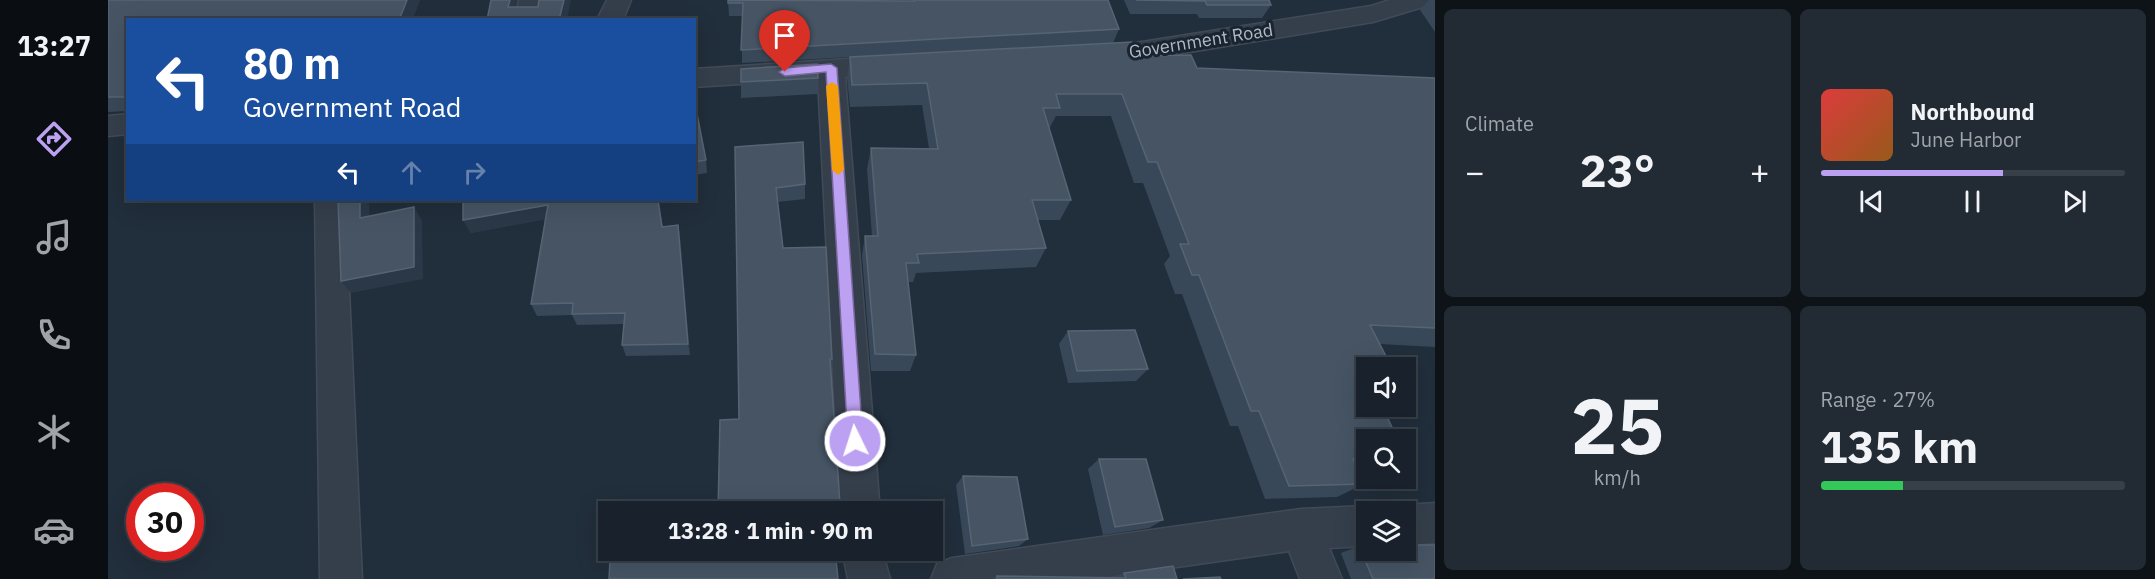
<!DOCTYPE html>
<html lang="en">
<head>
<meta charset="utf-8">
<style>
  :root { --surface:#19222c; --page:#222a34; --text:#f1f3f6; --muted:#9fa4a9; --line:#373f48; --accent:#bca0f2 }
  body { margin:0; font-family:"IBM Plex Sans",sans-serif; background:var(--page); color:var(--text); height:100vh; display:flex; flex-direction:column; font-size:22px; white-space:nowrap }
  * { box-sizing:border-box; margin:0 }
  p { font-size:20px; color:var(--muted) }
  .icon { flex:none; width:33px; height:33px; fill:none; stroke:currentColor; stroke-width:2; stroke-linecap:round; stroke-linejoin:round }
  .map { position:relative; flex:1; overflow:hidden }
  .panel { display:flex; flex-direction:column; gap:9px; padding:9px; background:#0e1318; width:720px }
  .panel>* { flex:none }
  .hud { position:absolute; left:18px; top:18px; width:570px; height:183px; border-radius:0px; box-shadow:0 6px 24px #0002,0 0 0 2px var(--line); background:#1a4fa0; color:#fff; overflow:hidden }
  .controls { position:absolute; left:1248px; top:357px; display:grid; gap:12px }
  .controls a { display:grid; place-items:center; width:60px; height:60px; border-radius:0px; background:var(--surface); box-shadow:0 6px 24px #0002,0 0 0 2px var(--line); font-size:30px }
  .speed { position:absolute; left:18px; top:483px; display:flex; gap:12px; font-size:30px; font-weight:700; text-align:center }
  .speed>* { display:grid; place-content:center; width:78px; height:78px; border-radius:50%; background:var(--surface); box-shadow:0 6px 24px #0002,0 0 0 2px var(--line); line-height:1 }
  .speed .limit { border:9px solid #d22; background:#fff; color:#111 }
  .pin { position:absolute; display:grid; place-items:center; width:51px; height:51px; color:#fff; margin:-62px -26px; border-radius:50% 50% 50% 0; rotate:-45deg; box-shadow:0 0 6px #0007 }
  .pin .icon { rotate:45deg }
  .me { position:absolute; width:66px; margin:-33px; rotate:356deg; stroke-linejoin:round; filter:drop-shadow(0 0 4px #0008) }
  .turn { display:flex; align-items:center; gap:21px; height:126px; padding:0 18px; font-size:27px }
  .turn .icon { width:78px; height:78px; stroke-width:2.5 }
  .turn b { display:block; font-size:42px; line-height:51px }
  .lanes { display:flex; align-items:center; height:57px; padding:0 18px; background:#0003; justify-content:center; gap:30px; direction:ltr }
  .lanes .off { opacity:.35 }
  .big { font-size:45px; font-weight:700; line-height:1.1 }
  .panel .card { flex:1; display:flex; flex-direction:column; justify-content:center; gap:9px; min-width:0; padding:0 21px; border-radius:9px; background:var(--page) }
  .panel .dial { align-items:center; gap:0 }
  .dial b { font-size:78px; line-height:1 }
  .song { display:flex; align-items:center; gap:18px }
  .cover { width:72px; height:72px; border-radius:9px; background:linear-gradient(135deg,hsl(0 70% 55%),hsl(30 70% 35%)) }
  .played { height:6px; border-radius:3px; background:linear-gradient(90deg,var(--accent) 60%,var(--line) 60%) }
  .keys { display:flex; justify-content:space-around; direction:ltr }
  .heat { display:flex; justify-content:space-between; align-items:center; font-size:33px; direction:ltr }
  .charge { height:9px; border-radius:4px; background:linear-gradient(90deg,#34c759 27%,var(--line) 0) }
  .panel .tiles { flex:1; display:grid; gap:9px; grid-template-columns:repeat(2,1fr) }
  .trip { position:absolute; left:490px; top:501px; width:345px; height:60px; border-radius:0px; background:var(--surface); box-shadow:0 6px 24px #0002,0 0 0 2px var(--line); font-weight:700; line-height:60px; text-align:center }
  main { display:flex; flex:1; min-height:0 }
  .tabs { display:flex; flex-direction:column; width:108px; justify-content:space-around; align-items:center; background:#0a0e12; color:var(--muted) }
  .tabs .icon { width:42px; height:42px }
  .tabs .current { color:var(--accent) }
  .tabs b { font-size:27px; color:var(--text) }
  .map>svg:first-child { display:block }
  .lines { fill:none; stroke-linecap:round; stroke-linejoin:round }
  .minor-casing { stroke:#414b57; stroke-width:3 }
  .minor { fill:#353f4c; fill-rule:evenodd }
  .wall { fill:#394858 }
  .shaded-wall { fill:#2a3848 }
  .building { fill:#465464; stroke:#566474; stroke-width:1.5 }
  .route { fill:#bca0f2; stroke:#7a689d; stroke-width:1.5 }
  .slow { fill:#f59e0b }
  .labels { text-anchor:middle; stroke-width:6; stroke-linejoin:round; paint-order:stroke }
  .far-street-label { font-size:18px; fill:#b0bac7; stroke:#1a2430 }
</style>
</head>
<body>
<main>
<nav class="tabs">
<b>13:27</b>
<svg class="icon current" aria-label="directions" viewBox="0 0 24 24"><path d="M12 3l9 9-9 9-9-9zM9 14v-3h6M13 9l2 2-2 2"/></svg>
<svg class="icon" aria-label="music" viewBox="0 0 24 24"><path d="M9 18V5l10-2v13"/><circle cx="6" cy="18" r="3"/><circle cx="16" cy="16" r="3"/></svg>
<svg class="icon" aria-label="phone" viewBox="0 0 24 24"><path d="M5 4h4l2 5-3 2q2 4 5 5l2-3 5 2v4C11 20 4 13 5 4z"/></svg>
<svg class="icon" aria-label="climate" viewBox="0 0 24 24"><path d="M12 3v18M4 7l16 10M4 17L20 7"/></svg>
<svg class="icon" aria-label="car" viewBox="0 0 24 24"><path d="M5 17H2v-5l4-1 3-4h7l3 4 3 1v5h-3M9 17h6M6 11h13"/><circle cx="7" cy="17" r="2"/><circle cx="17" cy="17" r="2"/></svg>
</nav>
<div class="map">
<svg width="1327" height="579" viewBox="0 0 1327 579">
  <rect width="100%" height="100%" fill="#212e3b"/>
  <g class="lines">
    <defs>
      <path id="minor" d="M411,0H435L433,20H407Z
        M499,0H523L515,20H489Z
        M1282,0H1321L1318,6L1265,22L1021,62L984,64L975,61L971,55L975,49L1021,44L1263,6Z
        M785,56L794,58L798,65L794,72L737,77L772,512H732L710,79L586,87V69Z
        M20,114V134L0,136V116Z
        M207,200H237L254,579H212Z
        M1327,503V543L1298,545V512L1284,511L1298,505Z
        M1258,506L1271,512H1258V546L1221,548L1234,579H1192L1181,551L985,579H823L829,564L844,558L1193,509Z
        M734,550H774L782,579H740Z"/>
    </defs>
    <!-- minor casing -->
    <use href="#minor" class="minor-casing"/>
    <!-- minor -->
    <use href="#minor" class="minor"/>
  </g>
  <!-- wall -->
  <path class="wall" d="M0,0H312L304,20H20V111L0,112Z
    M620,0L803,1V0H1000L1011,29L1005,43L840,52L1030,56L1089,68L1327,78V347L1272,344L1258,368V472H1250L1256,484L1229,497L1157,499L1130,426H1122L1074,294H1067L1056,264L1062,256L1035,183H1026L1003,116H948L941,129L963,200L952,220H930L938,248L928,267L808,273L805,282H800L808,355L802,371H763L754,255L757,236H764L759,169L763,148H821L814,105L742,107L739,79L742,57L634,63V16H621Z
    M1016,0H1161L1163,5L1154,18H1091L1089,14H1022Z
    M1321,0H1327V32L1312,10Z
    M710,78L709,94L633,98V82Z
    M586,110L598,160L599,173L586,175Z
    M627,147L697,184V199L669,202L675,248L724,359L723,369L732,504L631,419Z
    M355,200H550L555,227L570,225L572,237L582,355L518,356L514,345L516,324L469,325L464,315L429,316L423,304L437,219L363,233L355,220Z
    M960,331L1040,369L1028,381L960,383L951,344Z
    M991,459L1055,520L1041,528L995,535L980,469Z
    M855,476L920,539L911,546L857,554L848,485Z
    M1251,546L1327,579H1243L1233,553Z
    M1016,573L1069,579H884L889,576L1006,578Z"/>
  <!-- shaded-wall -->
  <path class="shaded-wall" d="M299,0H312L304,20H291Z
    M402,0H409L406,20L400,7Z
    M456,0H463L459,20H451Z
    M252,200H261L262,230L252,218Z
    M440,205L445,218L363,233L355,220Z
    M306,207L314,220L315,279L243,293L233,281Z
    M570,225L572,237L582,355L580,344Z"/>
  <!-- building -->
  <path class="building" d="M0,0H299L291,20H20V97H0Z
    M383,0H402L400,7H430L431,0H456L451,20H379Z
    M620,0L807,1V0H1000L1011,29L633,50L635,3H620Z
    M1028,0H1161L1163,5H1099L1097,1Z
    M1024,42L1030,56L1083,55L1089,68L1327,78V328L1262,325L1284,368H1258V406H1274L1290,440H1258V459H1245L1256,484L1181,486L1151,411H1143L1091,275H1084L1072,244H1081L1049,162H1040L1014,94H948L952,108H935L963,200H924L938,248L809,254L811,263H798L808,355L767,354L757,236H770L763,148L830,149L819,83L744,85L742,57Z
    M709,64L710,78L633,82V69Z
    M588,109L598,160L586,162V110Z
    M695,142L697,184L668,188L675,248L718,247L724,359H722L732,504L740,506L741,512H610L612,420L631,419L627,147Z
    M230,200H252V218L306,207V267L233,281Z
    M355,200H550L554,227L570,225L580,344L514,345L517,313L464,314L465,303L423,304L440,205L355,220Z
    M1027,330L1040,369L969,371L960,331Z
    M991,459H1038L1055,520L1007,527Z
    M855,476L909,477L920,539L864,546Z
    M1298,545H1327V579H1265L1251,546H1258V550H1298Z
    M600,550H727L730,579H501L502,560L566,559V551Z
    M1065,566L1069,579H889V576L1018,578L1016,573Z
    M1112,577L1113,579H1075Z"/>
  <!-- route -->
  <path class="route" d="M723,64L729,68L755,441L753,447L747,449L742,447L740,441L718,72L677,76L671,72L677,68Z"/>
  <!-- slow -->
  <path class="slow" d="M724,82L730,86L736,170L730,175L724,170L718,86Z"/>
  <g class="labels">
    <!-- far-street labels -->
    <g class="far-street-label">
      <text transform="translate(1093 41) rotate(-9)" y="6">Government Road</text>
    </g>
  </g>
</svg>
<div class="controls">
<a><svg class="icon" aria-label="sound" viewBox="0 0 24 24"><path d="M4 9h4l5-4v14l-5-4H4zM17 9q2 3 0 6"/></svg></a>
<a><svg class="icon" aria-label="search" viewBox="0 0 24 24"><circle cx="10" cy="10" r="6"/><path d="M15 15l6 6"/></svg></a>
<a><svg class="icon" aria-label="layers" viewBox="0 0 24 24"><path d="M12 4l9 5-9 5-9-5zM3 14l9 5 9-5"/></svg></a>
</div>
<div class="speed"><div class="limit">30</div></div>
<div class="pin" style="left:677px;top:72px;background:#d93025"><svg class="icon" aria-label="arrive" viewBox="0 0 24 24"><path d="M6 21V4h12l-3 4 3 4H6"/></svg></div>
<svg class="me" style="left:747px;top:441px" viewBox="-20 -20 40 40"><circle r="17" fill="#bca0f2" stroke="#fff" stroke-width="3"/><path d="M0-11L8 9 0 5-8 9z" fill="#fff"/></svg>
<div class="trip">13:28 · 1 min · 90 m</div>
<div class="hud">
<div class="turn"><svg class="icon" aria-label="left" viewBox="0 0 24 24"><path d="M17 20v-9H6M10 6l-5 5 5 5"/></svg><div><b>80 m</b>Government Road</div></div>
<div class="lanes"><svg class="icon" aria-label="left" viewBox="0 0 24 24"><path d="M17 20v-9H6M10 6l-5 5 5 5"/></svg><svg class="icon off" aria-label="ahead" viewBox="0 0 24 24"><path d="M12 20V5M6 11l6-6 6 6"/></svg><svg class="icon off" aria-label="right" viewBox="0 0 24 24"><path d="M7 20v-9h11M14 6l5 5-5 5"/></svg></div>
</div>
</div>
<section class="panel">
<div class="tiles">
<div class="card"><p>Climate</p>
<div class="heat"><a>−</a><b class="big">23°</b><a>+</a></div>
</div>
<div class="card">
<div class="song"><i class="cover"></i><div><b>Northbound</b><p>June Harbor</p></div></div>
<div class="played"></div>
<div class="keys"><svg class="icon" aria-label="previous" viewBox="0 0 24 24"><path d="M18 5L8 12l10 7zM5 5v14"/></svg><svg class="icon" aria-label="pause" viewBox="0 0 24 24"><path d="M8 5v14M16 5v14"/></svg><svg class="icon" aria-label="next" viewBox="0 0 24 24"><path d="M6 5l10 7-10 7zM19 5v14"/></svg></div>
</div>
<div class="card dial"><b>25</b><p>km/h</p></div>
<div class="card"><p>Range · 27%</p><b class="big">135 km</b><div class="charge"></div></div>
</div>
</section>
</main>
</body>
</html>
